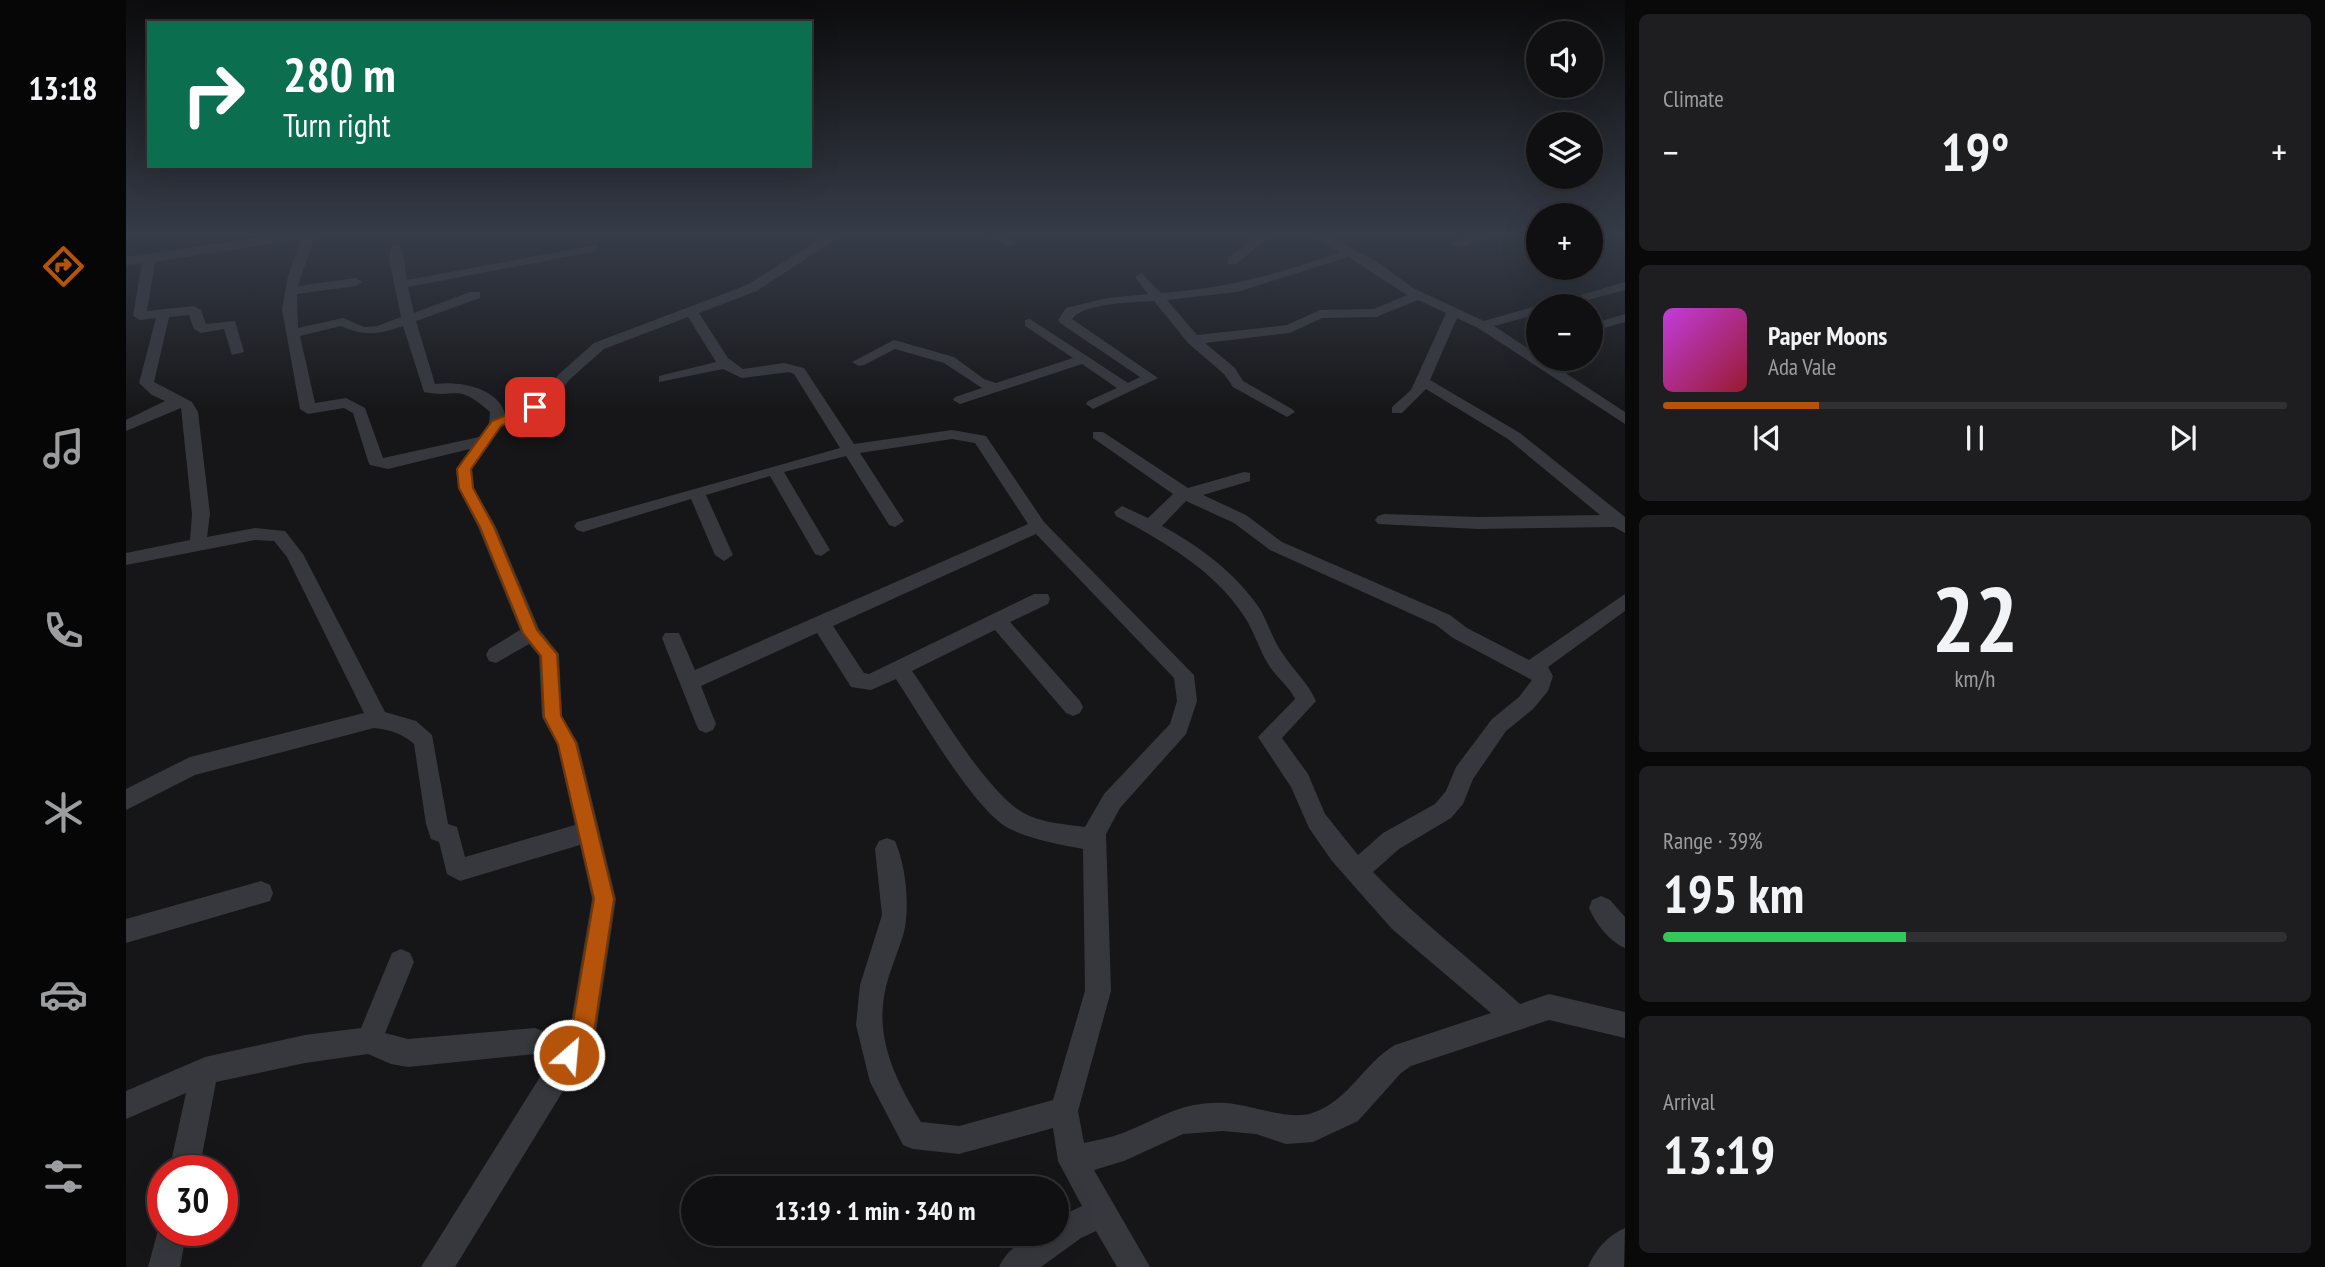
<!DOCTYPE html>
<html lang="en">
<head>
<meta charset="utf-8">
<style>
  :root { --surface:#101012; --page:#1e1e20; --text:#f1f3f6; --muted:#9c9d9f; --line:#303032; --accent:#b45309 }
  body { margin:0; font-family:"PT Sans Narrow",sans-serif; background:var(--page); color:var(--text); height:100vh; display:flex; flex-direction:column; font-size:26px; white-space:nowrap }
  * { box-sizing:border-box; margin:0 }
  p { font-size:23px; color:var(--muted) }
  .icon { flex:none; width:38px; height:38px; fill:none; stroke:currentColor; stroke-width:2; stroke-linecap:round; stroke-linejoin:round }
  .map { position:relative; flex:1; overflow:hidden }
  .drawer { display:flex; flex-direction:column; gap:14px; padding:14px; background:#09090a; width:700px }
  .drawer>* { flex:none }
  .guide { position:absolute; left:21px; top:21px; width:665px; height:147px; border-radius:0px; box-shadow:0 7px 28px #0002,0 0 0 2px var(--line); background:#0b6e4f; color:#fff; overflow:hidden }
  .tools { position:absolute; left:1400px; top:21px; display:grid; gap:14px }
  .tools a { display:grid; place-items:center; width:77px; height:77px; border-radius:50%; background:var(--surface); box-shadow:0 7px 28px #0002,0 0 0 2px var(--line); font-size:35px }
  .speed { position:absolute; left:21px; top:1155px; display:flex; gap:14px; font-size:35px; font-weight:700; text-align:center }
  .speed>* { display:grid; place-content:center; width:91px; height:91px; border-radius:50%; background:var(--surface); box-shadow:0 7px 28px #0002,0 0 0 2px var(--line); line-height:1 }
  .speed .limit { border:10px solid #d22; background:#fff; color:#111 }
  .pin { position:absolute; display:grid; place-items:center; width:60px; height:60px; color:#fff; margin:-30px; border-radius:14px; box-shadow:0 4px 10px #0006 }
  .me { position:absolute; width:77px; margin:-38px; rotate:27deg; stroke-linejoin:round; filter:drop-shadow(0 0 5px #0008) }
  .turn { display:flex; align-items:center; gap:24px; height:147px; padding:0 21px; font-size:32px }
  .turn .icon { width:91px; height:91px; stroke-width:2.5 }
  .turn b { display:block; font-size:49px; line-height:60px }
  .big { font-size:52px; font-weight:700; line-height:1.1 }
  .drawer .widget { flex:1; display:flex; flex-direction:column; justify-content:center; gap:10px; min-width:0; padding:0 24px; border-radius:10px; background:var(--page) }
  .drawer .dial { align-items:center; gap:0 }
  .dial b { font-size:91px; line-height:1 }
  .song { display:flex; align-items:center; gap:21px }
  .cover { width:84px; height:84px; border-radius:10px; background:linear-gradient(135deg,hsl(290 70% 55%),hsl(350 70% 35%)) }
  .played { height:7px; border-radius:4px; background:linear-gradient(90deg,var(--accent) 25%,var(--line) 25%) }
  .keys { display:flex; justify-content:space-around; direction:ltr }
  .heat { display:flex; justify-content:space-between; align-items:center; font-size:38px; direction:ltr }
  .charge { height:10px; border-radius:5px; background:linear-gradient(90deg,#34c759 39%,var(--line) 0) }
  .trip { position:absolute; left:555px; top:1176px; width:388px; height:70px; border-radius:35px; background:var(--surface); box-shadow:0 7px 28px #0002,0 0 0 2px var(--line); font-weight:700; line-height:70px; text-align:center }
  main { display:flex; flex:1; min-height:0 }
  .tabs { display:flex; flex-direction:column; width:126px; justify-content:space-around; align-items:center; background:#060607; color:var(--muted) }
  .tabs .icon { width:49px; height:49px }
  .tabs .current { color:var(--accent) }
  .tabs b { font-size:32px; color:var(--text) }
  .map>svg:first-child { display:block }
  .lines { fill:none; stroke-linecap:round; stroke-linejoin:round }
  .minor { fill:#37383d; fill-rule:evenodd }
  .route { fill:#b45309; stroke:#753606; stroke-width:2 }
</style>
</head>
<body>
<main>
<nav class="tabs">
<b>13:18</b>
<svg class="icon current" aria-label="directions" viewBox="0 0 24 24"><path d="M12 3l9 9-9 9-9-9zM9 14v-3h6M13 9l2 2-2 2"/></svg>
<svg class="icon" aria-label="music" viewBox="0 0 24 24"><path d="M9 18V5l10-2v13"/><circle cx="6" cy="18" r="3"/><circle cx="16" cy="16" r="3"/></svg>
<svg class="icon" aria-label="phone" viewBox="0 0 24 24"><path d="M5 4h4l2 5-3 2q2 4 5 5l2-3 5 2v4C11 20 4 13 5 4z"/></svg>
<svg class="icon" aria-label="climate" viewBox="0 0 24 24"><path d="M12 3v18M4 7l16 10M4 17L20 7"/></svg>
<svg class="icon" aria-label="car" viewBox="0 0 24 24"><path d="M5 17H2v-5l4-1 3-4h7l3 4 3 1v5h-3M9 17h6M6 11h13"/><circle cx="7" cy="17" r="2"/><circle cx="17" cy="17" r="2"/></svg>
<svg class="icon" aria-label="filters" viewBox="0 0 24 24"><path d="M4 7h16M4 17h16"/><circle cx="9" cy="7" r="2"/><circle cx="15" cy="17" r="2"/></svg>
</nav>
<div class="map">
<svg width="1499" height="1267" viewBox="0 0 1499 1267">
  <rect width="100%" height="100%" fill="#161618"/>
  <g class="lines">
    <!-- minor -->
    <path class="minor" d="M158,234H196L188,238L172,286L230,278L236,282L230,286L171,294L172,328L217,318L238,327L251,326L275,317L263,259L266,244L276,247L281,280L470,245L472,248L466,252L282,287L288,313L344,292H354V298L290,321L309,384C332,381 372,387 379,414L418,394L433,374L468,343L621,285L702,234H717L631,291L573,313L602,358L617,369L658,363L678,368L728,444L826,430L860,436L918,522L1068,675L1071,701L1060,734L994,808L980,834L985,991L952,1111L958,1143C970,1140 983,1138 994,1134C1035,1119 1053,1101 1100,1103C1127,1105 1165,1122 1189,1112C1225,1098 1237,1064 1269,1045L1365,1013L1266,929L1206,861L1183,828L1165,787L1132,737L1169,699C1162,685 1150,677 1142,664C1133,649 1128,631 1118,616C1087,569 1038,542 990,516L988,512L996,506L1022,518L1047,494L967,438V432H977L1062,488L1118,472L1124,473V481L1077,495L1120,515L1156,542L1324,615L1341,628L1403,660L1499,594V611L1422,667L1427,676L1422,691L1407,709L1380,731L1347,779L1337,804L1325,818L1273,849L1247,872C1292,920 1345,959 1394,1004L1423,994L1499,1012V1038L1423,1020L1285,1066L1275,1073L1232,1121L1187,1142L1160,1144L1130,1134L1097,1131L1057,1134L998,1161L968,1170L1024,1267H991L970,1231L955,1238L915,1267H873C883,1244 907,1234 931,1234V1218L956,1206L932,1161L927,1128L833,1154L787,1149L777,1145L744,1082L730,1025L734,985L756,915L749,849L753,841L761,838L769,841C780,866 784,906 778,932C771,957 759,979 757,1005C753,1048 773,1086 795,1122L833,1126L927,1100L959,991L957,849C932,844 907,840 884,829C849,812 794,715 770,679L745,690L725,687L691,633L575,686L590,724L587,730L580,733L573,730L570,724L536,638L539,633H553L569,670L902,524L849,443L826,439L734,453L778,521L769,527L763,525L720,456L658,472L704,550L695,556L689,554L644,476L580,495L607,555L598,561L589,555L565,499L457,532L451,530L448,526L451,522L714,448L668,374L663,372L616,378L597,369L533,382V376L590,362L562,317L478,349L443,380L428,400L414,410L376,426L346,469L348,488L370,527L413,629L433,654L436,716L452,743L490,899L470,1032L453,1065L329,1267H295L424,1061L409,1054L282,1067L265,1064L242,1054L179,1063L90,1082L73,1171H43L60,1093L0,1119V1091L79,1057L179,1035L235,1028L266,953L275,949L284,953L288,962L259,1033L282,1039L409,1028L437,1039L444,1028L466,899L454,845L334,881L321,874L313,842L305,839L300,824L288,744C276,733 264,730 248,728L69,775L0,810V789L64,757L238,713L161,557L148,541L129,540L0,565V553L64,540L66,514L55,408L0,431V420L39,401L26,395L13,383L30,318L14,320L7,316L16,263L0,265V257ZM175,239L162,276L156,309L174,409L182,414L218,408L227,413L242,461L244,465L262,469L344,449L330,469L332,488L352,527L394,630L363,649L360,655L363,661L370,663L403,644L413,656L416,717L431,745L449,825L339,857L331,827L322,824L306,735L290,721L259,712L177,554L159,531L129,528L81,537L84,514L72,412L66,402L28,382L43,317L63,315L68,329L75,333L98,329L106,355L118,352L109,321L80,324L75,310L68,306L21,311L29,262ZM215,326C239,337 254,334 277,326L298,392C333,399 330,382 364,412L363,423L353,437L257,458L239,408L220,398L189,403L174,336ZM1060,501L1108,523L1144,550L1310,625L1327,638L1406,680L1393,697L1366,719L1330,767L1320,791L1309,804L1257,833L1232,855L1199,814L1182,774L1156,738L1190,701C1182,683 1170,673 1159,657C1148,643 1143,625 1134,609C1110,573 1073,546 1036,526ZM910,534L1048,678L1051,701L1044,724L978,794L959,827C938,824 914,823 896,812C860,791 812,708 786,671L869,630L940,713L947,716L954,713L957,707L954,701L884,622L922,604L924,599L922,594H908L743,674L738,673L707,626Z
      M857,234H874L891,243L881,246Z
      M1133,234H1147L1110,264H1102V258Z
      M1183,234H1199L1253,263L1287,288L1358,321L1407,307L1413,306L1412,314L1368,326L1412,355V359H1418L1499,412V424L1352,328L1331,318L1304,380L1394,433L1499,517V533L1488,527L1352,529L1252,524L1249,520L1252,516L1258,514L1352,517L1474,515L1382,439L1300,389L1276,413H1266V407L1285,390L1320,313L1292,300L1250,317L1196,318L1164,333L1079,343L1109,368L1117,381L1166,409L1169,412L1161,417L1107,387L1098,374L1062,343L1028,301C1009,302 957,303 946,319L1032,378L967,409L960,404L962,401L991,388L956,364L834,404L827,400L829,397L856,388L818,363L769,349L738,365L733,366L726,362L768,340L828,357L858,379L870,383L947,358L899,326V320L904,319L1002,383L1014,377L934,323L932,320L940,308L981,298L1022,294L1009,277L1015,273L1035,293C1097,289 1155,274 1213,252ZM1222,257L1281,295L1248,309L1194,310L1161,325L1071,335L1041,300L1111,292Z
      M1347,234H1365L1335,248L1325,245Z
      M1499,282V290L1439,306H1418Z
      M1499,314V322L1465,332V324Z
      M135,881L144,885L147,893L144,901L0,943V919Z
      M1475,896L1484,900L1499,917V948C1484,942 1469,923 1463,908L1466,900Z
      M35,1219L37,1230H61L54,1267H22Z
      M1499,1228L1498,1267H1462C1469,1250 1482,1235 1499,1228Z"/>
  </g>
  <!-- sky -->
  <linearGradient id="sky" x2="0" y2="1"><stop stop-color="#0c0c0d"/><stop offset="0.57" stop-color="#363c48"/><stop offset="1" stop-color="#363c48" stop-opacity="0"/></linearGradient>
  <rect width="1499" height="412" fill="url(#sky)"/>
  <!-- route -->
  <path class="route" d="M405,405L415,407L375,426L345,469L347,488L368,527L411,630L431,654L435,716L450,743L488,899L468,1032L451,1063L443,1066L435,1063L431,1055L446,1028L468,899L432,744L418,717L415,656L397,633L354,527L333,488L331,469L366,421Z"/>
</svg>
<div class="tools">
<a><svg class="icon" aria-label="sound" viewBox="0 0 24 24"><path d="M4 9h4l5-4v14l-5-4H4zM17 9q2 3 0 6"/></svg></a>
<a><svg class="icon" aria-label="layers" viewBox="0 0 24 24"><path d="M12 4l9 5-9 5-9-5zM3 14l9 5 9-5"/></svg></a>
<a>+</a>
<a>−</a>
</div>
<div class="speed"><div class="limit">30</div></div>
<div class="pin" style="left:409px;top:407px;background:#d93025"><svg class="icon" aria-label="arrive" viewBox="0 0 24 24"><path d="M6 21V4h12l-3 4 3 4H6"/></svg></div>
<svg class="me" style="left:443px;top:1055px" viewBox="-20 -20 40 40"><circle r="17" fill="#b45309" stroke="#fff" stroke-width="3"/><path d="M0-11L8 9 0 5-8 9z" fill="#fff"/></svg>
<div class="trip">13:19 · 1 min · 340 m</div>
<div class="guide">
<div class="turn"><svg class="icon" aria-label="right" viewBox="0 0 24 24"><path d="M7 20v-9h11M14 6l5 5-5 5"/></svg><div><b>280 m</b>Turn right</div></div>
</div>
</div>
<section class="drawer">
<div class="widget"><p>Climate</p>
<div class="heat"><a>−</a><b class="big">19°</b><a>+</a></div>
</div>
<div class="widget">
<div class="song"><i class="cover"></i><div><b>Paper Moons</b><p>Ada Vale</p></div></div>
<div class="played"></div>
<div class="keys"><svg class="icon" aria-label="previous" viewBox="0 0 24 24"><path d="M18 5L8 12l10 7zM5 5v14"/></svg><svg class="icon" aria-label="pause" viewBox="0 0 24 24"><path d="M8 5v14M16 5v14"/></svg><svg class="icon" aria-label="next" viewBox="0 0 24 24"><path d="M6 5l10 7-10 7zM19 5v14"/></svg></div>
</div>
<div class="widget dial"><b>22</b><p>km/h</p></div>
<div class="widget"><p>Range · 39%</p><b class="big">195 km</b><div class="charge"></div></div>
<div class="widget"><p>Arrival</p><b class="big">13:19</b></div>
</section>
</main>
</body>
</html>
